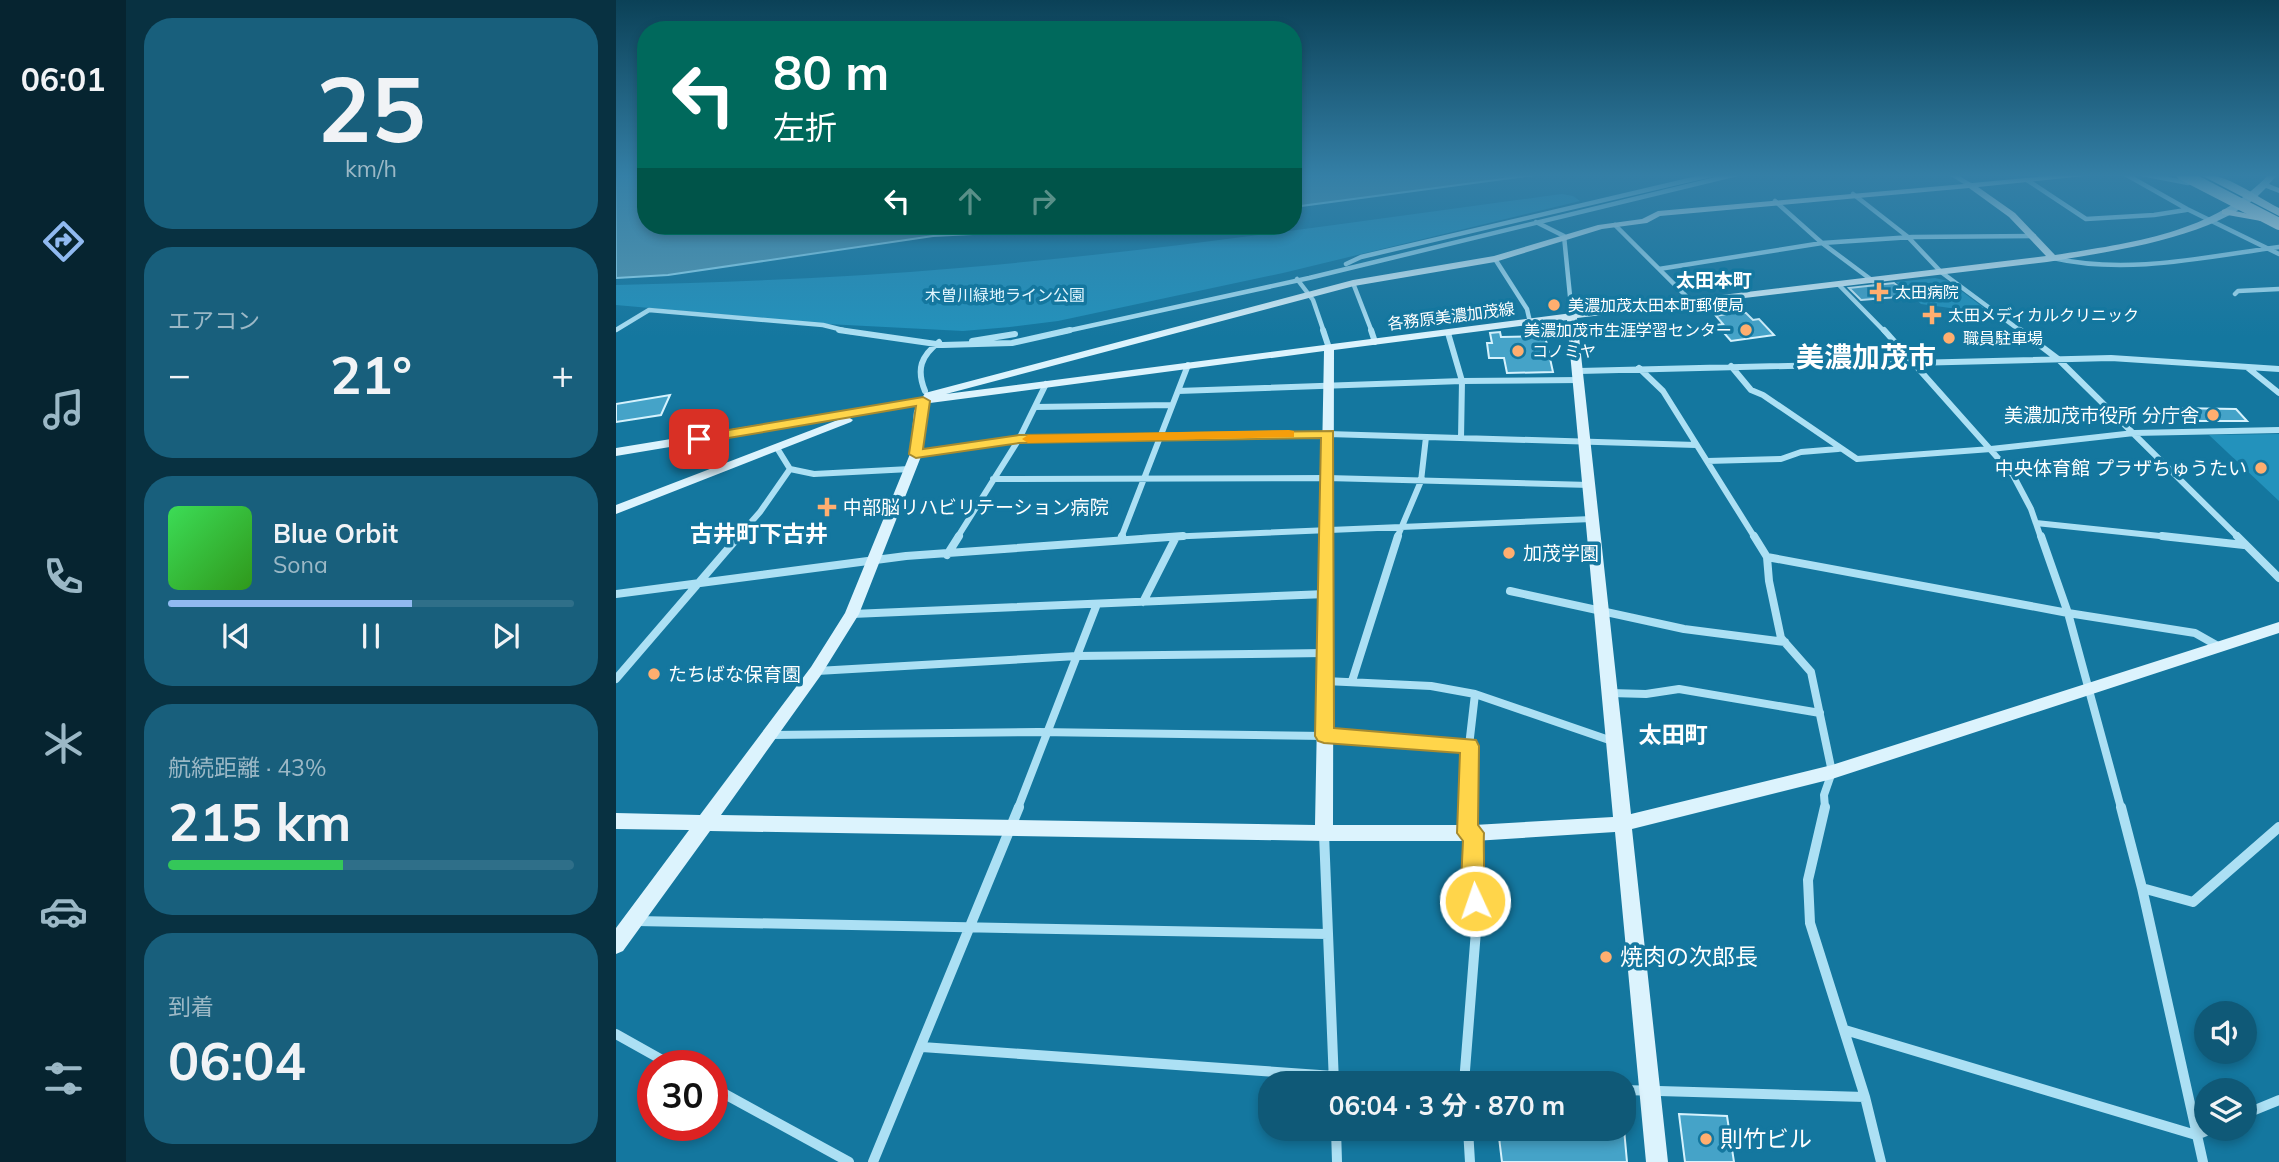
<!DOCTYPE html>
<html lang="ja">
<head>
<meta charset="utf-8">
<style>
  :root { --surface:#0f5977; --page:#185f7c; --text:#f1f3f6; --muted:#9bb8c6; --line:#2f6f89; --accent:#90b9f0 }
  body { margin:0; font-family:Mulish,"Noto Sans JP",sans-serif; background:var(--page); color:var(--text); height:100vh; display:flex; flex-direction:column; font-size:26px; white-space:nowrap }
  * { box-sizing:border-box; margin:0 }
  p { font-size:23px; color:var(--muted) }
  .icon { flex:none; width:38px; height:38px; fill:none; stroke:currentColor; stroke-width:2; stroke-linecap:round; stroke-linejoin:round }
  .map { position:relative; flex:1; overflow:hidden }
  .details { display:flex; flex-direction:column; gap:18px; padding:18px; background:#083141; width:490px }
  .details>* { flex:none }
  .hud { position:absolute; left:21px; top:21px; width:665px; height:214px; border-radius:28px; box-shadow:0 4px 10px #0003; background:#00695c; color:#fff; overflow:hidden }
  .tools { position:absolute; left:1578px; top:1001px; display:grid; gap:14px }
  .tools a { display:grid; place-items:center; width:63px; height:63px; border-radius:50%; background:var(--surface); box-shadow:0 4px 10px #0003; font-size:35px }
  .speed { position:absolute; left:21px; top:1050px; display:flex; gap:14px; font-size:35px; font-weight:700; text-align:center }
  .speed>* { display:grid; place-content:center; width:91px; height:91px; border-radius:50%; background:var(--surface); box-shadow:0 4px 10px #0003; line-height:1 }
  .speed .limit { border:10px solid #d22; background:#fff; color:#111 }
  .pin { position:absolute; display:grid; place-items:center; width:60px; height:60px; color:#fff; margin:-30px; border-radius:14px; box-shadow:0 4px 10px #0006 }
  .me { position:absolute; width:77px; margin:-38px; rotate:357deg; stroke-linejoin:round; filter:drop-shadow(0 0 5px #0008) }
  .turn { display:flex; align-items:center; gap:24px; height:147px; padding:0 21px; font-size:32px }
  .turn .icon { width:91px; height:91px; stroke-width:2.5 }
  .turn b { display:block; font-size:49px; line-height:60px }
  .lanes { display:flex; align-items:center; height:66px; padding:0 21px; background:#0003; justify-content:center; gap:35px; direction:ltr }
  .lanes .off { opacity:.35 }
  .big { font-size:52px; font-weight:700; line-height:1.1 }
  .details .widget { flex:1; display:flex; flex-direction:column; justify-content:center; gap:10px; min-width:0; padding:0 24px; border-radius:28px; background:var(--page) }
  .details .dial { align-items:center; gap:0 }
  .dial b { font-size:91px; line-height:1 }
  .song { display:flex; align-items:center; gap:21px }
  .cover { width:84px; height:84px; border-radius:10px; background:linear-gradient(135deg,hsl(130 70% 55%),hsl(110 70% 35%)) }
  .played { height:7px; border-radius:4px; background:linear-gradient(90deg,var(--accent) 60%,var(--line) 60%) }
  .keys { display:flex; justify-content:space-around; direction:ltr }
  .heat { display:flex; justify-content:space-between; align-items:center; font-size:38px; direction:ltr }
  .charge { height:10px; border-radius:5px; background:linear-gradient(90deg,#34c759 43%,var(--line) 0) }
  .trip { position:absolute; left:642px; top:1071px; width:378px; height:70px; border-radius:28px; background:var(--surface); box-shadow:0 4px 10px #0003; font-weight:700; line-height:70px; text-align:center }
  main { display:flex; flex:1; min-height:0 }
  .dock { display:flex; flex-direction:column; width:126px; justify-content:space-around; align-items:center; background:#062430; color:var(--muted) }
  .dock .icon { width:49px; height:49px }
  .dock .current { color:var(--accent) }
  .dock b { font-size:32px; color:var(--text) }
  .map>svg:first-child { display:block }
  .green { fill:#2392bc }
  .water { fill:#5798b1; stroke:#9fe0f6; stroke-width:2 }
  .building { fill:#45a3c8; stroke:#d5f2fd; stroke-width:2 }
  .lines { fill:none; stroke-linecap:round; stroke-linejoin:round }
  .street-far3 { stroke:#ace0f4; stroke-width:4.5 }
  .street-far2 { stroke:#ace0f4; stroke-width:6 }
  .street-far1 { stroke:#ace0f4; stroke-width:8 }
  .street { stroke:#ace0f4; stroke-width:10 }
  .secondary { fill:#dcf3fd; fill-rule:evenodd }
  .highway { fill:#fff; fill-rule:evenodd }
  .highway-bridge { stroke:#fff; stroke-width:12 }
  .route { fill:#ffd54a; stroke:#a68a30; stroke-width:2 }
  .slow { fill:#f59e0b }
  .poi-dot { fill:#ffae6f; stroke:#14779f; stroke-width:2.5 }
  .labels { text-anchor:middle; stroke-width:7; stroke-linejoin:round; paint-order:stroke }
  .far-poi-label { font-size:16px; fill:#fff; stroke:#14779f; text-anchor:start }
  .far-park-label { font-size:16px; fill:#e2f6fe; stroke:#14779f }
  .far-street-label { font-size:16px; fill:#fff; stroke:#14779f }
  .far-quarter-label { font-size:19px; font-weight:bold; fill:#fff; stroke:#14779f }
  .poi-label { font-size:19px; fill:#fff; stroke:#14779f; text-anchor:start }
  .quarter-label { font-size:23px; font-weight:bold; fill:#fff; stroke:#14779f }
  .near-poi-label { font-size:23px; fill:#fff; stroke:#14779f; text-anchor:start }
  .far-town-label { font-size:28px; font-weight:bold; fill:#fff; stroke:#14779f }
</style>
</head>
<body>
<main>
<nav class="dock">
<b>06:01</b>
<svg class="icon current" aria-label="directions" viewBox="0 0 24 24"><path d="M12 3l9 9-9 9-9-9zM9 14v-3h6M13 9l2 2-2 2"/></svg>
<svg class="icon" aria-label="music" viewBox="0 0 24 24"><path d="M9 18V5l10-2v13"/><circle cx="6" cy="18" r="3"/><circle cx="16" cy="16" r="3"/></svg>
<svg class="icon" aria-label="phone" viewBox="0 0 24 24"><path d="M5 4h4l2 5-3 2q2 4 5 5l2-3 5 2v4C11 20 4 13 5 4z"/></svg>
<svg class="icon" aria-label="climate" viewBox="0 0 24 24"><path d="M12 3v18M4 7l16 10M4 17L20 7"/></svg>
<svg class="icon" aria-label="car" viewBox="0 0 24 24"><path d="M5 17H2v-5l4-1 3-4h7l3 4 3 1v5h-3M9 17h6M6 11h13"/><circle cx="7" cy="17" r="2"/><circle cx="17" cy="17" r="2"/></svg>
<svg class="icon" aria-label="filters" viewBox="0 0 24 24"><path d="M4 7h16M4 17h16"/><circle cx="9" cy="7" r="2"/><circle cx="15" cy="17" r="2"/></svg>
</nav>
<section class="details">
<div class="widget dial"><b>25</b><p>km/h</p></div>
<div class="widget"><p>エアコン</p>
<div class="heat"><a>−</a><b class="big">21°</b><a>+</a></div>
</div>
<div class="widget">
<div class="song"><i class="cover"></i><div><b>Blue Orbit</b><p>Sona</p></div></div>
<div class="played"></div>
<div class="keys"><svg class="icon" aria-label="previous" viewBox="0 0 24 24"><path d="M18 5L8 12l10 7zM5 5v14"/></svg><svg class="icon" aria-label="pause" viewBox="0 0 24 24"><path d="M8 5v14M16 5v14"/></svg><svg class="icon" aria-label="next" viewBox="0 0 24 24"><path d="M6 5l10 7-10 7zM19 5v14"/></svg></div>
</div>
<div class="widget"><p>航続距離 · 43%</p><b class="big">215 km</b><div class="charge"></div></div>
<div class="widget"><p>到着</p><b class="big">06:04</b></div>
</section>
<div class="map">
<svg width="1663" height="1162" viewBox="0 0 1663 1162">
  <rect width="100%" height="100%" fill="#14779f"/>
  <!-- green -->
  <path class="green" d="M946,194L957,196L964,201L667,273L442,321L394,327L347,331L211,324L0,305V285C115,282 229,278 343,268C545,251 745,221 946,194Z
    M1319,278L1332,281L1368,308L1349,310L1305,304L1280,282Z
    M1663,434V501L1593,435Z"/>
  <!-- water -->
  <path class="water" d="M0,174H30V226H516L317,236L52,275L0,278Z
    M677,174H925L677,207Z"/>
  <!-- building -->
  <path class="building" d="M1278,283L1294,296L1245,300L1233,288Z
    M1115,313H1130L1137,320L1143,319L1158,335L1115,341L1101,325L1107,324L1100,316Z
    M884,332L885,337L929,336L937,372L891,373L888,358H873L871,343H876L874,333Z
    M54,395L45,415L0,422V404Z
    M1558,408L1620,409L1631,421H1570Z
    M1063,1114L1111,1116L1118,1162H1069Z
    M882,1129H1008L1011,1162H886Z"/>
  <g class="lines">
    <!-- street-far3 -->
    <path class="street-far3" d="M1336,174L1352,184
      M1509,174L1571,209L1663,254
      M1526,174L1572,183
      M1411,180L1470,219L1538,215L1570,210
      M1237,194L1292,237L1325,272L1406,332
      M1159,201L1206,243L1257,281
      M920,222L948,236L956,316
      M999,225L1077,303
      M1437,258C1511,275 1589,257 1663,247
      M879,259L911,309L914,322
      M730,264L745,257L1099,174
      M1043,269L1206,243L1296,237L1418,236
      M681,279L697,300L708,332
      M737,283L756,332
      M1223,285L1269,332
      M1619,294L1622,291L1663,289
      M0,330L33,310L207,325L235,332
      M446,332L693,278L1121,174"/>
    <!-- street-far2 -->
    <path class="street-far2" d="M223,330L327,345L396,343L454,330
      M707,330L713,348
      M755,330L759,342
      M1268,330L1397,475L1415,509L1425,538
      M1404,330L1442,359L1623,538
      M832,333L846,381L845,438
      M356,341L399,334
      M1115,366L1135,390L1147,395L1241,459L1375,449L1518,433L1663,430
      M1023,368L1047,391L1139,538
      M1632,368L1663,393
      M963,371L1495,358L1663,369
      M309,391C300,369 305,356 323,342
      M562,391L846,381L964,380
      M419,407L556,405
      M161,448L174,469L198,474L294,469
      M300,454L403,439L712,434L1080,445
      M1091,461L1165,459L1185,452L1222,449
      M377,479L711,478L974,485
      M1420,523L1563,538
      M121,538L144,512L174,469
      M341,538L403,439L430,384
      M505,538L572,365
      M526,538L976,519
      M781,538L805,481L810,437"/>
    <!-- street-far1 -->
    <path class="street-far1" d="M1138,536L1151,557L1153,581L1165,638L1195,672L1216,772L1208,795L1209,808
      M1425,536L1452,613L1505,808
      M1546,536L1628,545
      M1621,536L1663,578
      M505,539L506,536
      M331,555L343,536
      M1151,557L1452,613L1579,633L1602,646
      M894,591L1068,629L1169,642
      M0,594L290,556L567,536
      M527,602L560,537
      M236,614L710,594
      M201,671L461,656L709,653
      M0,679L123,536
      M709,681L815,686L859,694L996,741
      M736,681L782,536
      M994,693L1030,694L1063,689L1204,713
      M155,735L422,732L708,736L853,746
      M402,808L481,604
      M852,808L853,746L859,694"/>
    <!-- street -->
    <path class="street" d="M1209,807L1192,880L1194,923L1249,1097L1265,1162
      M1505,807L1526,888L1587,1162
      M851,833L852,807
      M708,834L718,1083
      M1526,888L1577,902L1663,827
      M20,921L712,934
      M1229,1030L1580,1135L1595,1129
      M0,1034L57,1066
      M306,1047L718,1076L866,1083
      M848,1083L861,918L856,883L858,834
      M96,1087L233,1162
      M1008,1090L1249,1097
      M1629,1114L1663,1100
      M720,1129L721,1162
      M852,1129L854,1162
      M257,1162L403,807"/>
    <!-- secondary -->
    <path class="secondary" d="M1454,174H1487L1362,187L1399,213L1439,255C1514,243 1599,233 1653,174H1662L1653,184L1663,188V193L1650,188C1604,238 1496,251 1431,262L961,318L1015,814L1216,765L1663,622V633L1216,779L1016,829L1052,1162H1030L999,832L858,841H708L94,831L7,951L0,954V928L73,830L0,829V813L84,815L195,667L229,613L294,454L298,411L302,405L232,417L237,420L235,422L0,514V505L227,418L0,456V448L306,398L309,393L737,280L878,256L982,225L1026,219L1042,211L1348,184L1352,182L1356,183ZM1353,188L1393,217L1430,256L956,313L330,394L738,286L879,262L986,229L1031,223L1044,216ZM951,320L997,817L858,825H717L718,350ZM708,351L699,825L105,815L205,675L243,614L306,454L310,411L314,403Z"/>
    <!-- highway -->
    <path class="highway" d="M1583,174C1613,174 1637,195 1663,208V216Z
      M1610,209L1651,218L1645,221L1606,214V210Z"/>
    <!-- highway-bridge -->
    <path class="highway-bridge" d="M1566,174L1663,224"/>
  </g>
  <!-- sky -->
  <linearGradient id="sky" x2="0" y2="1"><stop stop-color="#0b4157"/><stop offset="0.52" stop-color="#347fa6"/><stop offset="1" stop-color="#347fa6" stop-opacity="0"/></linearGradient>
  <rect width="1663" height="337" fill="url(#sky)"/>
  <!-- route -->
  <path class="route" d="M307,397L314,401L307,449L403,435L717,431L718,728L860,740L863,746L862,825L868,833C867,848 870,899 866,908L859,911L851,908L845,883L847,841L841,833L844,753L708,743L702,741L699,736L705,438L403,443L300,458L293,454L300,406L83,443L76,439L83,435Z"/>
  <!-- slow -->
  <path class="slow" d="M673,430L678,431V437L412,443L406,439L412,435Z"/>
  <!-- markers -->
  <g class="poi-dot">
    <path d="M1259.5 281.5h7v7h7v7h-7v7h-7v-7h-7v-7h7z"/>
    <circle cx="938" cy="305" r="7"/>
    <path d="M1312.5 304.5h7v7h7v7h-7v7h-7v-7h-7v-7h7z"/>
    <circle cx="1130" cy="330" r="7"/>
    <circle cx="1333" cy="338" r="7"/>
    <circle cx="902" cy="351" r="7"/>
    <circle cx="1597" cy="415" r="7"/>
    <circle cx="1645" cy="468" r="7"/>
    <path d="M207.5 496.5h7v7h7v7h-7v7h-7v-7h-7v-7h7z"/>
    <circle cx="893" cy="553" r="7"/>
    <circle cx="38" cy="674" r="7"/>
    <circle cx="990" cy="957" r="7"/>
    <circle cx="1090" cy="1139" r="7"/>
  </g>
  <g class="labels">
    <!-- far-poi labels -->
    <g class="far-poi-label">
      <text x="1279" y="298">太田病院</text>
      <text x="952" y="311">美濃加茂太田本町郵便局</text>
      <text x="1332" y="321">太田メディカルクリニック</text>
      <text x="1116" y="336" text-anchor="end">美濃加茂市生涯学習センター</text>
      <text x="1347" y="344">職員駐車場</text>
      <text x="916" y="357">コノミヤ</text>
    </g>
    <!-- far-park labels -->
    <g class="far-park-label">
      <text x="389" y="301">木曽川緑地ライン公園</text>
    </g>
    <!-- far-street labels -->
    <g class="far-street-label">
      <text transform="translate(835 316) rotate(-7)" y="6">各務原美濃加茂線</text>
    </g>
    <!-- far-quarter labels -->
    <g class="far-quarter-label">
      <text x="1098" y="287">太田本町</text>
    </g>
    <!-- poi labels -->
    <g class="poi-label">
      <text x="1583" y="422" text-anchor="end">美濃加茂市役所 分庁舎</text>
      <text x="1631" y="475" text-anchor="end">中央体育館 プラザちゅうたい</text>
      <text x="227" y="514">中部脳リハビリテーション病院</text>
      <text x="907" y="560">加茂学園</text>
      <text x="52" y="681">たちばな保育園</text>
    </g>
    <!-- quarter labels -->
    <g class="quarter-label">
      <text x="143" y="542">古井町下古井</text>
      <text x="1057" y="743">太田町</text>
    </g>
    <!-- near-poi labels -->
    <g class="near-poi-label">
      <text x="1004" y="965">焼肉の次郎長</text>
      <text x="1104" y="1147">則竹ビル</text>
    </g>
    <!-- far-town labels -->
    <g class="far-town-label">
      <text x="1250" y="367">美濃加茂市</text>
    </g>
  </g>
</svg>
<div class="tools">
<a><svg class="icon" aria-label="sound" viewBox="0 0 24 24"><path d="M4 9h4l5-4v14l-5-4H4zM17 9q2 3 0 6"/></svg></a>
<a><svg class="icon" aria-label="layers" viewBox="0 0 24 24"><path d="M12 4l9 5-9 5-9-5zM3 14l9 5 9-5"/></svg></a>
</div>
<div class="speed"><div class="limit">30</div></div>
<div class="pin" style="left:83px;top:439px;background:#d93025"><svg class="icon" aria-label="arrive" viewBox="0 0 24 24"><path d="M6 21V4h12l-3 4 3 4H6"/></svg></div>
<svg class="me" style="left:859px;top:901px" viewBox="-20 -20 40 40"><circle r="17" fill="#ffd54a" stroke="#fff" stroke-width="3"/><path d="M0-11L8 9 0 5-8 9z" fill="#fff"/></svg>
<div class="trip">06:04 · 3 分 · 870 m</div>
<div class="hud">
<div class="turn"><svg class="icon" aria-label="left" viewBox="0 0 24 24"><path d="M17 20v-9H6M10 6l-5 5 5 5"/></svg><div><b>80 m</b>左折</div></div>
<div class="lanes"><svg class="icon" aria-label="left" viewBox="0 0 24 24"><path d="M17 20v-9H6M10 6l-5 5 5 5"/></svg><svg class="icon off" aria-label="ahead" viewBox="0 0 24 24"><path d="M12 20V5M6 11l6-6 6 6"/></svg><svg class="icon off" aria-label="right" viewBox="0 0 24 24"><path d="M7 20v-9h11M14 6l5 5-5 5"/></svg></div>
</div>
</div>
</main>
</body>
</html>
